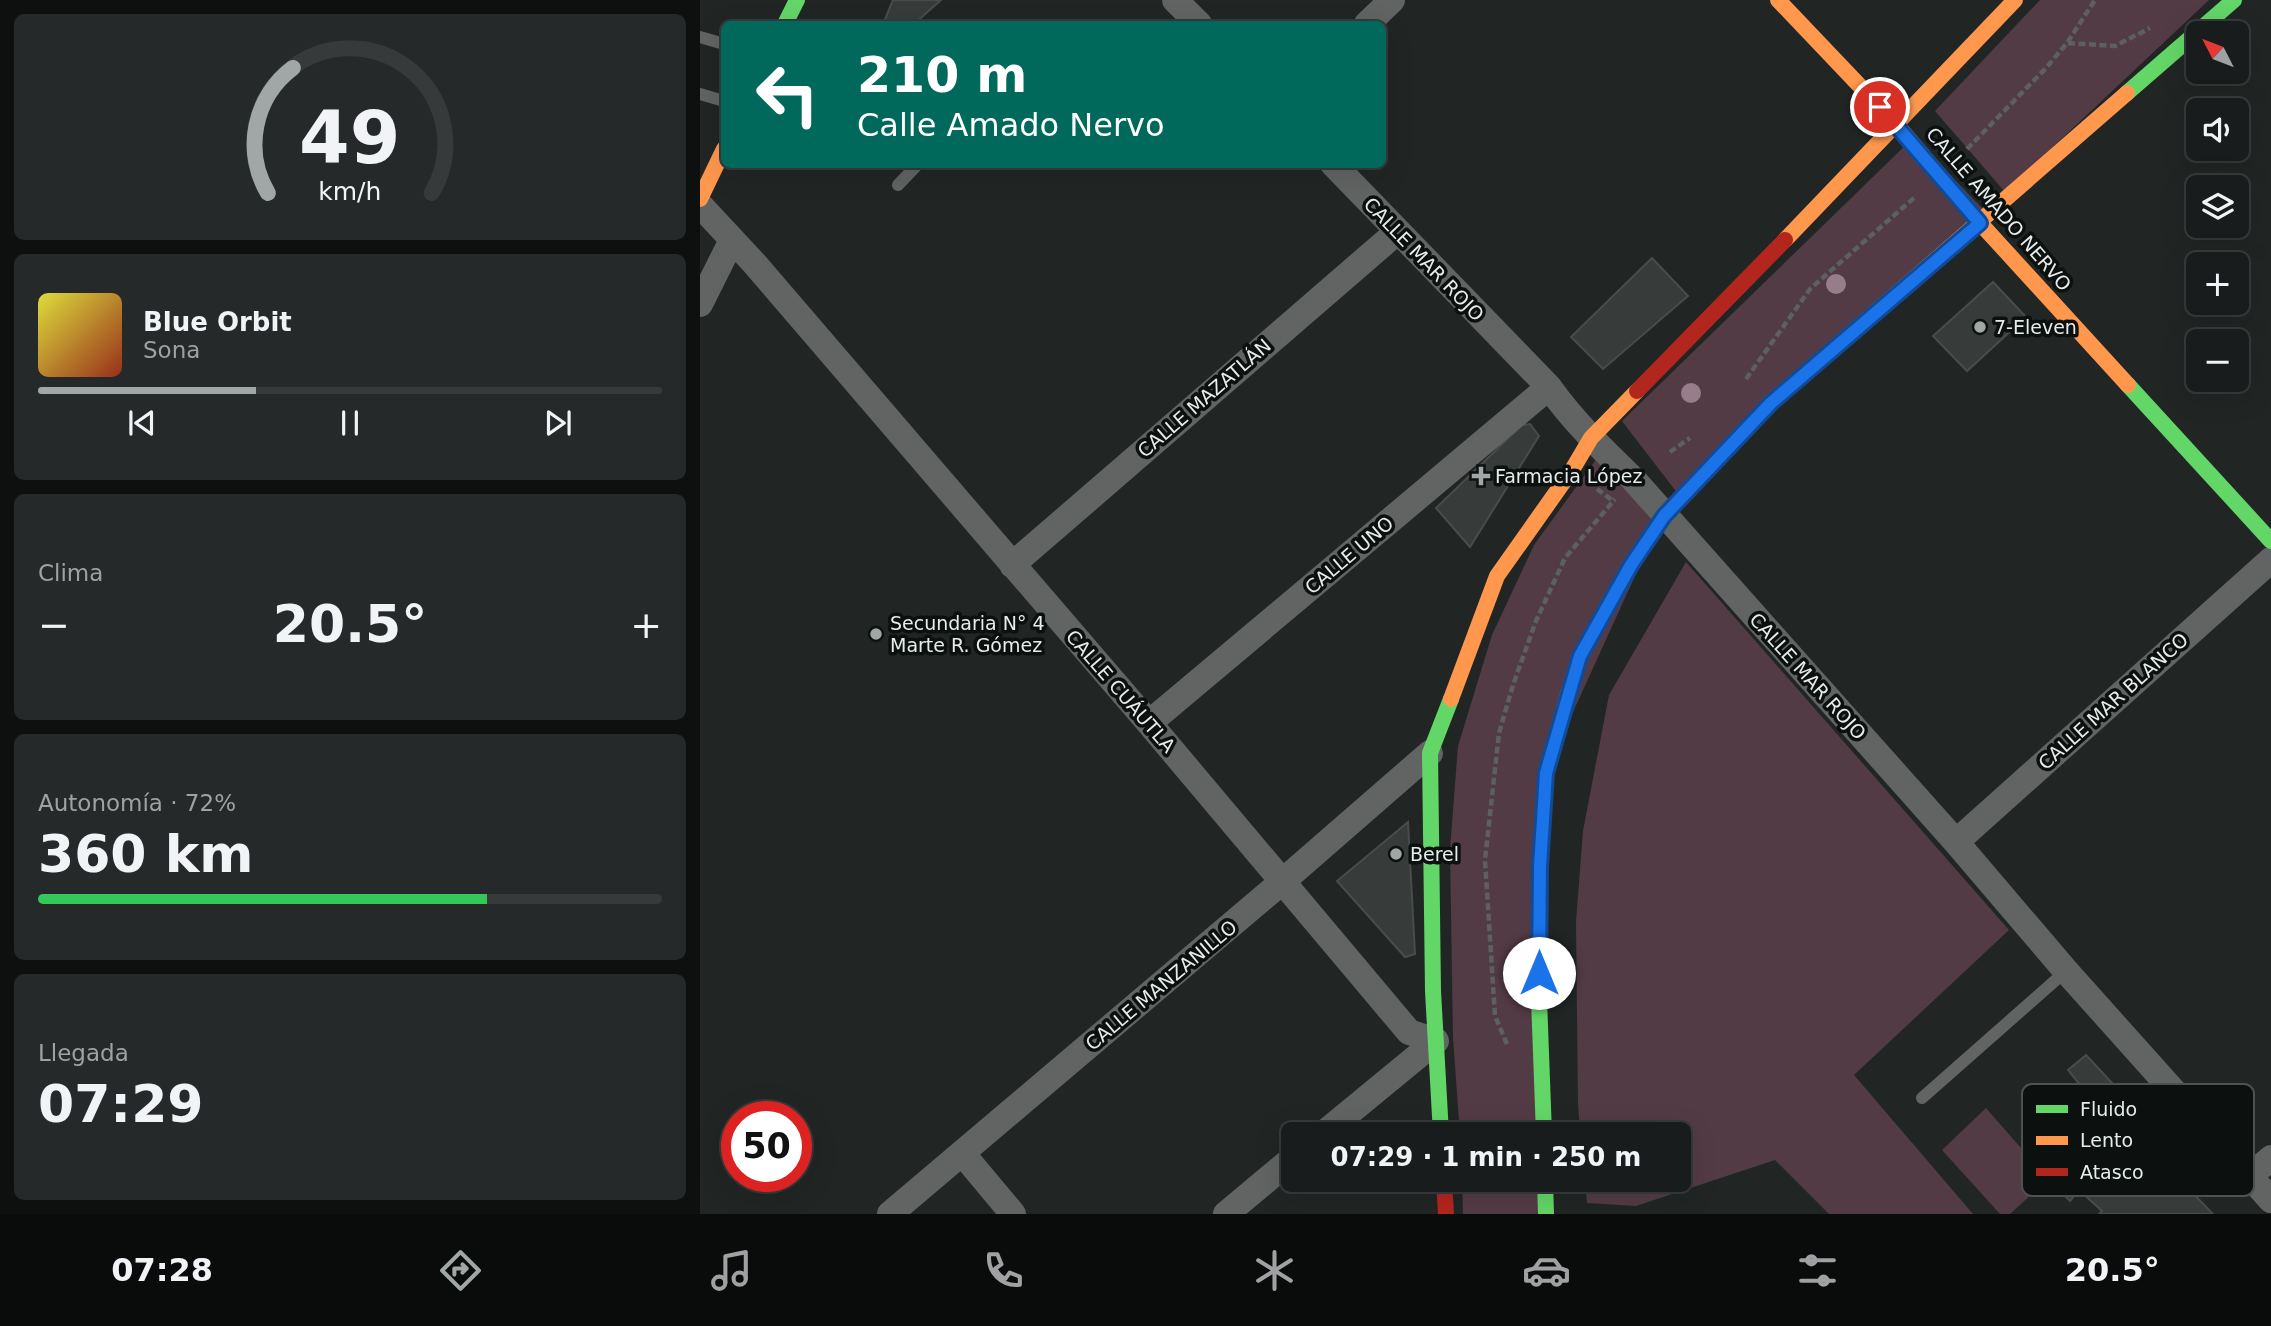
<!DOCTYPE html>
<html lang="es">
<head>
<meta charset="utf-8">
<style>
  :root { --surface:#191c1c; --page:#262929; --text:#f1f3f6; --muted:#9fa1a3; --line:#373a3b; --accent:#a1a7a6 }
  body { margin:0; font-family:"DejaVu Sans",sans-serif; background:var(--page); color:var(--text); height:100vh; display:flex; flex-direction:column; font-size:26px; white-space:nowrap }
  * { box-sizing:border-box; margin:0 }
  p { font-size:23px; color:var(--muted) }
  .icon { flex:none; width:38px; height:38px; fill:none; stroke:currentColor; stroke-width:2; stroke-linecap:round; stroke-linejoin:round }
  .map { position:relative; flex:1; overflow:hidden }
  .drawer { display:flex; flex-direction:column; gap:14px; padding:14px; background:#0e0f0f; width:700px }
  .drawer>* { flex:none }
  .banner { position:absolute; left:21px; top:21px; width:665px; height:147px; border-radius:10px; box-shadow:0 7px 28px #0002,0 0 0 2px var(--line); background:#00695c; color:#fff; overflow:hidden }
  .needle { width:46px; rotate:312deg }
  .tools { position:absolute; left:1486px; top:21px; display:grid; gap:14px }
  .tools a { display:grid; place-items:center; width:63px; height:63px; border-radius:10px; background:var(--surface); box-shadow:0 7px 28px #0002,0 0 0 2px var(--line); font-size:35px }
  .speed { position:absolute; left:21px; top:1101px; display:flex; gap:14px; font-size:35px; font-weight:700; text-align:center }
  .speed>* { display:grid; place-content:center; width:91px; height:91px; border-radius:50%; background:var(--surface); box-shadow:0 7px 28px #0002,0 0 0 2px var(--line); line-height:1 }
  .speed .limit { border:10px solid #d22; background:#fff; color:#111 }
  .pin { position:absolute; display:grid; place-items:center; width:60px; height:60px; color:#fff; margin:-30px; border:4px solid #fff; border-radius:50%; box-shadow:0 2px 7px #0007 }
  .me { position:absolute; width:77px; margin:-38px; rotate:0deg; stroke-linejoin:round; filter:drop-shadow(0 0 5px #0008) }
  .turn { display:flex; align-items:center; gap:24px; height:147px; padding:0 21px; font-size:32px }
  .turn .icon { width:91px; height:91px; stroke-width:2.5 }
  .turn b { display:block; font-size:49px; line-height:60px }
  .big { font-size:52px; font-weight:800; line-height:1.1 }
  .drawer .widget { flex:1; display:flex; flex-direction:column; justify-content:center; gap:10px; min-width:0; padding:0 24px; border-radius:10px; background:var(--page) }
  .drawer .dial { align-items:center; gap:0 }
  .dial svg { height:182px; overflow:visible; fill:none; stroke:var(--line); stroke-width:7; stroke-linecap:round; text-anchor:middle }
  .dial text { fill:var(--text); stroke:none }
  .song { display:flex; align-items:center; gap:21px }
  .cover { width:84px; height:84px; border-radius:10px; background:linear-gradient(135deg,hsl(60 70% 55%),hsl(10 70% 35%)) }
  .played { height:7px; border-radius:4px; background:linear-gradient(90deg,var(--accent) 35%,var(--line) 35%) }
  .keys { display:flex; justify-content:space-around; direction:ltr }
  .heat { display:flex; justify-content:space-between; align-items:center; font-size:38px; direction:ltr }
  .charge { height:10px; border-radius:5px; background:linear-gradient(90deg,#34c759 72%,var(--line) 0) }
  .trip { position:absolute; left:581px; top:1122px; width:410px; height:70px; border-radius:10px; background:var(--surface); box-shadow:0 7px 28px #0002,0 0 0 2px var(--line); font-weight:800; line-height:70px; text-align:center }
  .menu { display:flex; height:112px; justify-content:space-around; align-items:center; background:#0a0b0b; color:var(--muted) }
  .menu .icon { width:49px; height:49px }
  .menu .active { color:var(--accent) }
  .menu b { font-size:32px; color:var(--text) }
  main { display:flex; flex:1; min-height:0 }
  .map>svg:first-child { display:block }
  .green { fill:#533b46 }
  .building { fill:#373b3a; stroke:#484c4b; stroke-width:2 }
  .lines { fill:none; stroke-linecap:round; stroke-linejoin:round }
  .path { stroke:#5d6060; stroke-width:4.5; stroke-dasharray:7 3.5; stroke-linecap:butt }
  .lane { stroke:#626363; stroke-width:12 }
  .street { stroke:#626363; stroke-width:26 }
  .fast { stroke:#63d668; stroke-width:16 }
  .slow { stroke:#ff974d; stroke-width:16 }
  .jam { stroke:#b3261e; stroke-width:16 }
  .tree { fill:#977c89 }
  .route-casing { stroke:#114b97; stroke-width:18 }
  .route { stroke:#1a73e8; stroke-width:12 }
  .poi-dot { fill:#a1a7a6; stroke:#0c100f; stroke-width:2.5 }
  .labels { text-anchor:middle; stroke-width:7; stroke-linejoin:round; paint-order:stroke }
  .street-label { font-size:19px; fill:#e6eceb; stroke:#0c100f }
  .poi-label { font-size:19px; fill:#e6eceb; stroke:#0c100f; text-anchor:start }
  .key { fill:#0c100f; stroke:#4d5251; stroke-width:2 }
  .key-label { font-size:19px; fill:#e6eceb }
</style>
</head>
<body>
<main>
<section class="drawer">
<div class="widget dial"><svg viewBox="0 0 100 80">
<path d="M14 69A42 42 0 1 1 86 69"/>
<path d="M14 69A42 42 0 0 1 25 14" stroke="#a1a7a6"/>
<text x="50" y="56" font-size="32" font-weight="700">49</text>
<text x="50" y="72" font-size="11">km/h</text>
</svg></div>
<div class="widget">
<div class="song"><i class="cover"></i><div><b>Blue Orbit</b><p>Sona</p></div></div>
<div class="played"></div>
<div class="keys"><svg class="icon" aria-label="previous" viewBox="0 0 24 24"><path d="M18 5L8 12l10 7zM5 5v14"/></svg><svg class="icon" aria-label="pause" viewBox="0 0 24 24"><path d="M8 5v14M16 5v14"/></svg><svg class="icon" aria-label="next" viewBox="0 0 24 24"><path d="M6 5l10 7-10 7zM19 5v14"/></svg></div>
</div>
<div class="widget"><p>Clima</p>
<div class="heat"><a>−</a><b class="big">20.5°</b><a>+</a></div>
</div>
<div class="widget"><p>Autonomía · 72%</p><b class="big">360 km</b><div class="charge"></div></div>
<div class="widget"><p>Llegada</p><b class="big">07:29</b></div>
</section>
<div class="map">
<svg width="1571" height="1214" viewBox="0 0 1571 1214">
  <rect width="100%" height="100%" fill="#212625"/>
  <!-- green -->
  <path class="green" d="M1340,0H1509L1305,192L1235,111Z
    M1214,137L1283,209L978,494L922,421Z
    M911,439L966,508L847,769L845,1134H760L753,1038L750,850L758,746L792,635L834,545Z
    M986,562L1309,930L1154,1075L1273,1214H1129L1075,1160L936,1206L887,1203L885,1180H978V1134H880L878,1103L876,922L883,831L909,695Z
    M1286,1108L1348,1179L1310,1214H1300L1242,1150Z
    M762,1180H847L849,1214H763Z"/>
  <!-- building -->
  <path class="building" d="M193,0H241L214,24H183Z
    M952,258L988,296L903,369L871,337Z
    M1293,282L1326,317L1267,371L1233,336Z
    M830,424L839,436L770,547L736,508L822,425Z
    M708,822L715,954L705,957L637,881Z
    M1386,1055L1490,1167L1480,1180L1513,1214H1399L1402,1211L1379,1190L1370,1201L1352,1183L1394,1143L1360,1104L1381,1086L1368,1070Z"/>
  <g class="lines">
    <!-- path -->
    <path class="path" d="M1368,43L1415,46L1450,28
      M1267,149L1346,68L1367,43L1395,0
      M1046,379L1110,289L1215,197
      M970,452L990,438
      M897,489L912,500
      M807,1044L795,1016L785,860L799,733L813,685L836,621L865,558L915,499"/>
    <!-- lane -->
    <path class="lane" d="M0,37L24,44
      M0,94L24,101
      M198,185L218,164
      M1222,1098L1366,971"/>
    <!-- street -->
    <path class="street" d="M475,0L499,24
      M667,24L692,0
      M633,164L849,387C873,421 903,450 933,479L1256,842L1366,971L1571,1200
      M0,205L54,263L449,723L709,1032L736,1041
      M0,304L32,240
      M312,565L697,232
      M449,723L849,387
      M1256,842L1571,560
      M623,1134L736,1041
      M262,1153L313,1214
      M1550,1176L1571,1158
      M190,1214L583,881L730,753
      M526,1214L593,1158"/>
    <!-- fast -->
    <path class="fast" d="M85,24L97,0
      M1427,93L1534,0
      M1428,385L1571,541
      M741,1134L733,991L730,753L751,699
      M844,1134L839,999L840,866L846,773L869,691
      M845,1180L846,1214"/>
    <!-- slow -->
    <path class="slow" d="M1078,0L1197,125L1280,223L1428,385
      M0,199L24,149
      M1085,240L1315,0
      M1101,377L1427,93
      M751,699L797,576L872,470L891,438L937,391"/>
    <!-- jam -->
    <path class="jam" d="M937,391L1085,240
      M869,691L879,656L931,565L964,516L1071,403L1101,377
      M744,1180L746,1214"/>
  </g>
  <!-- trees -->
  <g class="tree">
    <circle cx="1136" cy="284" r="10"/>
    <circle cx="991" cy="393" r="10"/>
  </g>
  <g class="lines">
    <defs>
      <path id="route" d="M839,973L840,866L846,773L880,656L931,565L964,516L1071,403L1280,223L1180,107"/>
    </defs>
    <!-- route casing -->
    <use href="#route" class="route-casing"/>
    <!-- route -->
    <use href="#route" class="route"/>
  </g>
  <!-- markers -->
  <g class="poi-dot">
    <circle cx="1280" cy="327" r="7"/>
    <path d="M777.5 465.5h7v7h7v7h-7v7h-7v-7h-7v-7h7z"/>
    <circle cx="176" cy="634" r="7"/>
    <circle cx="696" cy="854" r="7"/>
  </g>
  <g class="labels">
    <!-- street labels -->
    <g class="street-label">
      <text transform="translate(1299 209) rotate(49)" y="7">CALLE AMADO NERVO</text>
      <text transform="translate(724 259) rotate(46)" y="7">CALLE MAR ROJO</text>
      <text transform="translate(504 398) rotate(-41)" y="7">CALLE MAZATLÁN</text>
      <text transform="translate(649 555) rotate(-40)" y="7">CALLE UNO</text>
      <text transform="translate(1108 676) rotate(48)" y="7">CALLE MAR ROJO</text>
      <text transform="translate(421 691) rotate(49)" y="7">CALLE CUÁUTLA</text>
      <text transform="translate(1413 701) rotate(-42)" y="7">CALLE MAR BLANCO</text>
      <text transform="translate(461 985) rotate(-40)" y="7">CALLE MANZANILLO</text>
    </g>
    <!-- poi labels -->
    <g class="poi-label">
      <text x="1294" y="334">7-Eleven</text>
      <text x="795" y="483">Farmacia López</text>
      <text x="190" y="630">Secundaria N° 4<tspan x="190" dy="22">Marte R. Gómez</tspan></text>
      <text x="710" y="861">Berel</text>
    </g>
  </g>
  <!-- legend -->
  <rect x="1322" y="1084" width="232" height="112" rx="10" class="key"/>
  <rect x="1336" y="1105" width="32" height="8" fill="#63d668"/>
  <rect x="1336" y="1136" width="32" height="9" fill="#ff974d"/>
  <rect x="1336" y="1168" width="32" height="8" fill="#b3261e"/>
  <g class="key-label">
    <text x="1380" y="1116">Fluido</text>
    <text x="1380" y="1147">Lento</text>
    <text x="1380" y="1179">Atasco</text>
  </g>
</svg>
<div class="tools">
<a><svg class="needle" viewBox="-14 -14 28 28"><path d="M0-13l5 13h-10z" fill="#e53935"/><path d="M0 13l5-13h-10z" fill="#9fa1a3"/></svg></a>
<a><svg class="icon" aria-label="sound" viewBox="0 0 24 24"><path d="M4 9h4l5-4v14l-5-4H4zM17 9q2 3 0 6"/></svg></a>
<a><svg class="icon" aria-label="layers" viewBox="0 0 24 24"><path d="M12 4l9 5-9 5-9-5zM3 14l9 5 9-5"/></svg></a>
<a>+</a>
<a>−</a>
</div>
<div class="speed"><div class="limit">50</div></div>
<div class="pin" style="left:1180px;top:107px;background:#d93025"><svg class="icon" aria-label="arrive" viewBox="0 0 24 24"><path d="M6 21V4h12l-3 4 3 4H6"/></svg></div>
<svg class="me" style="left:839px;top:973px" viewBox="-20 -20 40 40"><circle r="19" fill="#fff"/><path d="M0-13L10 11 0 6-10 11z" fill="#1a73e8"/></svg>
<div class="trip">07:29 · 1 min · 250 m</div>
<div class="banner">
<div class="turn"><svg class="icon" aria-label="left" viewBox="0 0 24 24"><path d="M17 20v-9H6M10 6l-5 5 5 5"/></svg><div><b>210 m</b>Calle Amado Nervo</div></div>
</div>
</div>
</main>
<nav class="menu">
<b>07:28</b>
<svg class="icon active" aria-label="directions" viewBox="0 0 24 24"><path d="M12 3l9 9-9 9-9-9zM9 14v-3h6M13 9l2 2-2 2"/></svg>
<svg class="icon" aria-label="music" viewBox="0 0 24 24"><path d="M9 18V5l10-2v13"/><circle cx="6" cy="18" r="3"/><circle cx="16" cy="16" r="3"/></svg>
<svg class="icon" aria-label="phone" viewBox="0 0 24 24"><path d="M5 4h4l2 5-3 2q2 4 5 5l2-3 5 2v4C11 20 4 13 5 4z"/></svg>
<svg class="icon" aria-label="climate" viewBox="0 0 24 24"><path d="M12 3v18M4 7l16 10M4 17L20 7"/></svg>
<svg class="icon" aria-label="car" viewBox="0 0 24 24"><path d="M5 17H2v-5l4-1 3-4h7l3 4 3 1v5h-3M9 17h6M6 11h13"/><circle cx="7" cy="17" r="2"/><circle cx="17" cy="17" r="2"/></svg>
<svg class="icon" aria-label="filters" viewBox="0 0 24 24"><path d="M4 7h16M4 17h16"/><circle cx="9" cy="7" r="2"/><circle cx="15" cy="17" r="2"/></svg>
<b>20.5°</b>
</nav>
</body>
</html>
